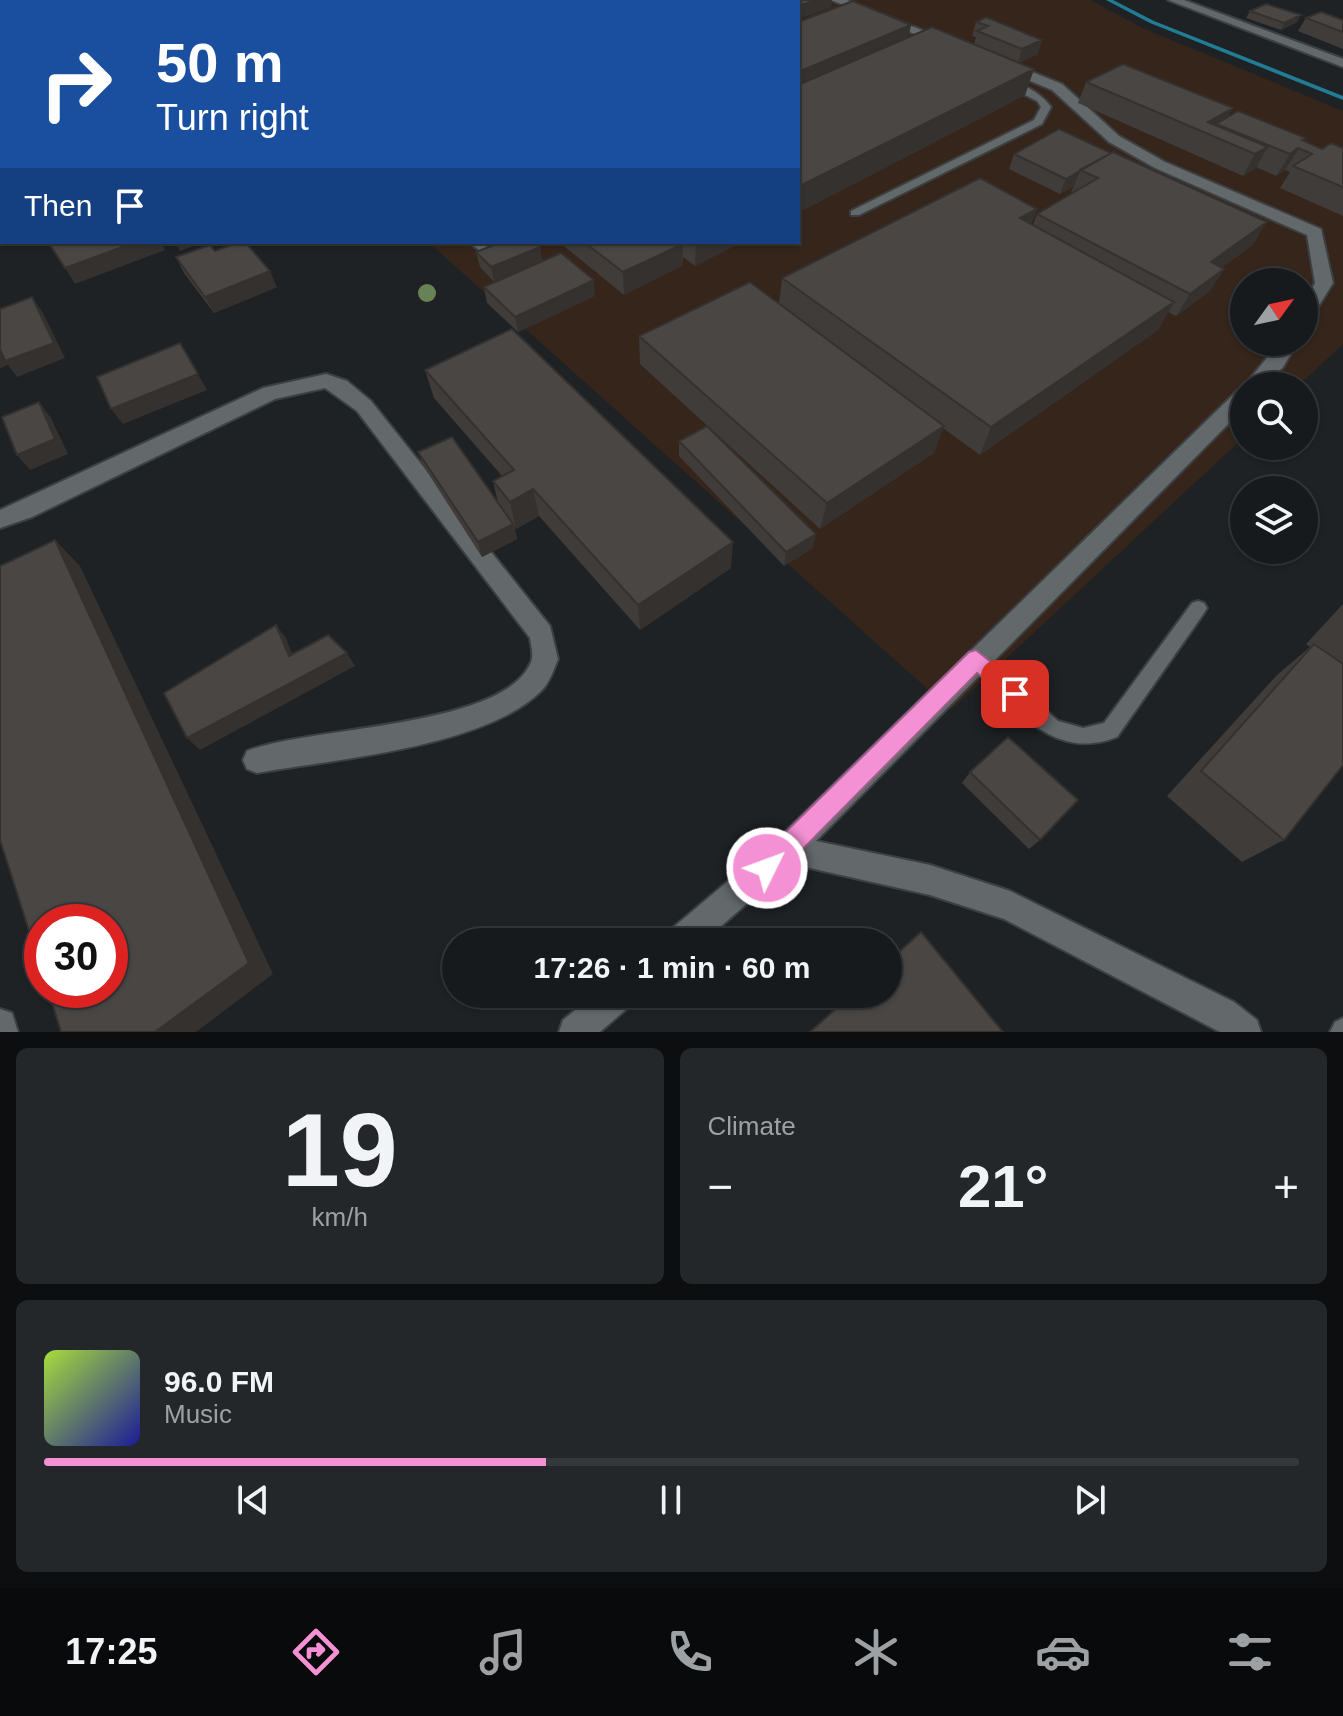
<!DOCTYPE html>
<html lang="en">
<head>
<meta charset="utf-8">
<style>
  :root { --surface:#161a1c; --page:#232729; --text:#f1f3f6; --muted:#9ea1a3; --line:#35383b; --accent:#f491d4 }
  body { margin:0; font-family:Helvetica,sans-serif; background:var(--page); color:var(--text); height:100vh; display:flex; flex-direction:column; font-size:30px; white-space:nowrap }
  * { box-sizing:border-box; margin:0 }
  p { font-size:26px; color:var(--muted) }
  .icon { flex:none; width:44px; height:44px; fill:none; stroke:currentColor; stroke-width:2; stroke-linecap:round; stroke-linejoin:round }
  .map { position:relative; height:1032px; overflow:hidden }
  .side { display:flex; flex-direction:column; gap:16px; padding:16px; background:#0c0e0f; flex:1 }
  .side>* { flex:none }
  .top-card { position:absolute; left:0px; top:0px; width:800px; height:244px; box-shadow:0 2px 6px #0004,0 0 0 2px var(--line); background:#1a4fa0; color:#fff; overflow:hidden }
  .needle { width:52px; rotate:57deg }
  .fabs { position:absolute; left:1230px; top:268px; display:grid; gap:16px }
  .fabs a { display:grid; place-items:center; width:88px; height:88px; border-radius:50%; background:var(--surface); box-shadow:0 2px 6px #0004,0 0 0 2px var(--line); font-size:40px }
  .speed { position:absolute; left:24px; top:904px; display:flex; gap:16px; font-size:40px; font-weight:700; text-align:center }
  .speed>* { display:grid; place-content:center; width:104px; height:104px; border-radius:50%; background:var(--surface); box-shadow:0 2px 6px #0004,0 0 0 2px var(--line); line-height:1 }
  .speed .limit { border:12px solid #d22; background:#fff; color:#111 }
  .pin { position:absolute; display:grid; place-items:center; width:68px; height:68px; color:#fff; margin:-34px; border-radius:16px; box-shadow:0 4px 12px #0006 }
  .me { position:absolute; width:88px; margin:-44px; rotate:48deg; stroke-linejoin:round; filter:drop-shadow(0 0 6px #0008) }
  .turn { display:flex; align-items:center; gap:28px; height:168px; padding:0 24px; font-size:36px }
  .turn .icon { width:104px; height:104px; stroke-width:2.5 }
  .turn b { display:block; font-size:56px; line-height:68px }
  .then { display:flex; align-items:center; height:76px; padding:0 24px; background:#0003; gap:16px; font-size:30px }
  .big { font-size:60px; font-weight:600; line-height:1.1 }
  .side .widget { flex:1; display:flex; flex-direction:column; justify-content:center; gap:12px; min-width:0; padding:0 28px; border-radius:12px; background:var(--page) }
  .side .dial { align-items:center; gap:0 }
  .dial b { font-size:104px; line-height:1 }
  .song { display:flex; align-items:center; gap:24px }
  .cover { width:96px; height:96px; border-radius:12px; background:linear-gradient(135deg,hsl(80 70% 55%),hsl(240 70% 35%)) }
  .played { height:8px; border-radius:4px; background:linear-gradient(90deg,var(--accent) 40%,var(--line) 40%) }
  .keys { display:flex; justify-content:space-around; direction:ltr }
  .heat { display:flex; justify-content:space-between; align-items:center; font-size:44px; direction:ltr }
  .side .tiles { flex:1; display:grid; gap:16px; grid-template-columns:1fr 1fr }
  .widget:last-child { grid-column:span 2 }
  .trip { position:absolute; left:442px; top:928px; width:460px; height:80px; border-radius:40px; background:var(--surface); box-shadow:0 2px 6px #0004,0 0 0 2px var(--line); font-weight:600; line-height:80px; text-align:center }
  .dock { display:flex; height:128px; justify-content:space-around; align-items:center; background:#090a0b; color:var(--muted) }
  .dock .icon { width:56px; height:56px }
  .dock .on { color:var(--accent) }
  .dock b { font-size:36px; color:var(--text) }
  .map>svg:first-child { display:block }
  .industrial { fill:#35251b; fill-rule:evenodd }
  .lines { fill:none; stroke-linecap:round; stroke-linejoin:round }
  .stream { fill:#207d95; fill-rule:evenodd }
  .service-casing { stroke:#3c4042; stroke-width:4 }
  .minor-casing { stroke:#3c4042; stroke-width:4 }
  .service { fill:#63686b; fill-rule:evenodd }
  .minor { fill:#63686b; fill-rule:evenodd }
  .tree { fill:#688255 }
  .wall { fill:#403c3a }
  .shaded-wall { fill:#34312f }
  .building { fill:#4a4643; stroke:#34312f; stroke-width:2 }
  .route { fill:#f491d4; stroke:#9f5e8a; stroke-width:2 }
</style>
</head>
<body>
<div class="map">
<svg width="1343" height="1032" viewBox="0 0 1343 1032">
  <rect width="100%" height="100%" fill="#1e2225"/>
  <!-- industrial -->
  <path class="industrial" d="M486,0H1090L1145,29L1343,111V344L1298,386H1244V437L951,710L428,242H798V2ZM1244,282H1304V342H1244Z"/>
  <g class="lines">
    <!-- stream -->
    <path class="stream" d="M1106,0H1113L1154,21L1343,96V100L1150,23Z"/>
    <defs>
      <path id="service" d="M2,0H16L2,4L0,2Z
        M31,0H40L41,2H32Z
        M190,0H199L200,2H191Z
        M1005,81C1021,81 1042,94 1051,107L1042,124L859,215H851V211L1034,120L1041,107L1037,101L1005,85Z
        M469,242H482L490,250L484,254Z
        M1198,601L1204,603L1207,608L1204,613L1117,737C1052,763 1013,705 970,665L967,659L970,653L976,651L982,653L1058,721L1083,728L1104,723L1192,603Z
        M1343,1018V1032H1330L1335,1022Z"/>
      <path id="minor" d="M831,0H847L954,43L944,46Z
        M1168,0H1184L1343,59V67Z
        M1002,63H1010L1062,84L1119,136L1165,162L1321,229L1333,283L1310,320L1304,322V302L1315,283L1307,235L1155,168L1109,142L1052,90L1002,69Z
        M0,159H2V170H0Z
        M0,202H2V212H0Z
        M1280,342H1298L1283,367L1265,386H1244Z
        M326,374L347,381L371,401L550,626L558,659C554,669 549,684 541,691C485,747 335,759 257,773L247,769L243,760L247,751C309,726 505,728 531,662C534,655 531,646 530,638L357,411L325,388L275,399L32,517L0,528V510L263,388Z
        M1244,389V408L816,841L930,865L1010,891L1234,1002L1257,1020L1261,1032H1220L1004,919L930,895L792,864L703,942H665L669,931L778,839L1237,391Z
        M595,994H636L631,1005L600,1032H559L563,1020Z
        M0,1009L12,1013L18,1032H0Z"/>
    </defs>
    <!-- service casing -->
    <use href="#service" class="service-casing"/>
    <!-- minor casing -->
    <use href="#minor" class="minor-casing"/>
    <!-- service -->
    <use href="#service" class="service"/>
    <!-- minor -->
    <use href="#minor" class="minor"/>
  </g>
  <!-- trees -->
  <circle class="tree" cx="427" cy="293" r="9"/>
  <!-- wall -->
  <path class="wall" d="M766,0H832L831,8L798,2H765Z
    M1250,11L1297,22L1281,30L1246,18Z
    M986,17L1038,54L1019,63L1034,69L1025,95L798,213V22L908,38L974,44L976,37L972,36L976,22Z
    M1306,18L1343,20V49L1298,31Z
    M1086,82L1228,117L1304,141L1322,149L1343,148V216L1280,188L1290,172L1285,170L1276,176L1256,167L1243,176L1078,103Z
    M1059,129L1253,245L1222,267L1224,269L1210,291L1176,316L1168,312L1158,330L980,455L943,428L934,453L820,529L640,364L639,336L779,303L782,278L1037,209L1031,224L1033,225L1037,214L1073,193L1071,192L1074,186L1060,194L1009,169L1014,154Z
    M559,242H742L695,266L683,257L682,266L624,295Z
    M540,247L542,261L595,296L518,332L487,303L484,287L494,282L480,267L476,252Z
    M215,251L277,287L214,313L184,273L176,257Z
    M425,370L731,568L640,630L539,516L516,529L514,525L517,539L482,557L424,467L418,452L498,503L493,481L502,476L434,398Z
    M679,441L813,548L784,566L679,456Z
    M1343,604V765L1284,840L1242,862L1167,796L1277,675L1310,647L1306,644Z
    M970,772L1040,840L1029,849L962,783Z"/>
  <!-- shaded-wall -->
  <path class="shaded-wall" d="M155,0H172L173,2H147Z
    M215,0H255L248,2H216Z
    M646,0H670V2H641Z
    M817,0H832L831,8L798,19V6Z
    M1301,15L1297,22L1281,30L1284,23Z
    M911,25L906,50L798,97V72Z
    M1042,40L1038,54L1018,63L1022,49Z
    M1034,69L1025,95L798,213V187Z
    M1233,108L1223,126L1216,124L1210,135L1208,122Z
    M1306,138L1285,170L1276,176L1290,154Z
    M1268,147L1255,169L1243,176L1255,154Z
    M1080,171L1074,186L1060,194L1066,179Z
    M1037,209L1026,236L1020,218Z
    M1267,222L1253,245L1198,284L1211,262Z
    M136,242H161L165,250L75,284L65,268Z
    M175,242H204L180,251Z
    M696,242H742L695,266Z
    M683,244L682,266L624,295L623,272Z
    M540,247L542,262L494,282L491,267Z
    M1224,269L1210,291L1176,316L1190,294Z
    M270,271L277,287L214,313L205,297Z
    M594,280L595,296L518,332L515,317Z
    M32,297L43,313L65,358L17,377L8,365L0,368V349Z
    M1174,302L1158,330L980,455L991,427Z
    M180,343L207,390L123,424L111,409Z
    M39,402L51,418L68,454L30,470L17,455Z
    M944,426L934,453L820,529L827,503Z
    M533,489L539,516L516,529L510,502Z
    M513,524L517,539L482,557L478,542Z
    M816,534L813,548L784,566L786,552Z
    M55,540L80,566L273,974L196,1032H155Z
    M733,542L731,568L640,630L638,605Z
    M276,625L286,638L298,669L289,656Z
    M347,653L355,666L200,750L187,738Z"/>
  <!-- building -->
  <path class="building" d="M67,0H155L147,2H69Z
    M230,0H241L244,2H221Z
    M586,0H646L641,2H590Z
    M783,0H817L798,6V2H787Z
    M853,1L911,25L798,72V22Z
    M0,4L2,7V91L0,88Z
    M1266,4L1301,15L1284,23L1250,11Z
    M1321,12L1343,20V32L1306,18Z
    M986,17L1042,40L1022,49L977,31L988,26L976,22Z
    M932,27L1034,69L798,187V85Z
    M1123,64L1233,108L1208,122L1268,147L1255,154L1086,82Z
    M1238,111L1306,138L1302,140L1322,149L1331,143L1343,148V187L1293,166L1312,154L1298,148L1290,154L1216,124Z
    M1059,129L1111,153L1066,179L1014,154Z
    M1113,152L1267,222L1211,262L1224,269L1190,294L1037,214L1098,178L1080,170Z
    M980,178L1037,209L1020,218L1174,302L991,427L782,278Z
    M58,242H136L65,268L50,245Z
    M239,242H245L270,271L205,297L176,257L210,245L215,251Z
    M501,242H534L540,247L491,267L476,252Z
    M584,242H680L683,244L623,272Z
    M561,253L594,280L515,317L484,287Z
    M750,282L944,426L827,503L639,336Z
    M32,297L54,343L5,361L0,349V309Z
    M512,329L733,542L638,605L533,489L510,502L493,481L514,470L425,370Z
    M180,343L198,374L111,409L97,377Z
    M39,402L55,439L17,455L2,417Z
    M707,426L816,534L786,552L679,441Z
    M452,437L513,524L478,542L418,452Z
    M55,540L249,963L155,1032H61L48,990H110V922H42V971L0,840V566Z
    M276,625L289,656L328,635L347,653L187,738L164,693Z
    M1314,644L1343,664V765L1284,840L1201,771Z
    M1008,737L1078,800L1040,840L970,772Z
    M921,932L1003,1032H810L852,994H888V962Z"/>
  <!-- route -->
  <path class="route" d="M976,650L1022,687L1025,694L1022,701L1015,704L977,673L775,877L767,880L758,877L755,868L758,859L969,652Z"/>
</svg>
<div class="fabs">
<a><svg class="needle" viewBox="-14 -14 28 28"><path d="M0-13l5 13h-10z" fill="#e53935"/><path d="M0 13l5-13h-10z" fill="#9ea1a3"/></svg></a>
<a><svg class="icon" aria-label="search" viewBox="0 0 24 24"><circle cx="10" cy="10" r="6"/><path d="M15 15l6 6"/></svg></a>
<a><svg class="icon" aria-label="layers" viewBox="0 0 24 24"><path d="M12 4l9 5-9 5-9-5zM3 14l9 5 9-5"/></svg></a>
</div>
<div class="speed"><div class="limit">30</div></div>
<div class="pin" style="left:1015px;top:694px;background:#d93025"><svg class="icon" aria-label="arrive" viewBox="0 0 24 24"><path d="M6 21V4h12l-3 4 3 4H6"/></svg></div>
<svg class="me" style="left:767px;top:868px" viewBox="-20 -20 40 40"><circle r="17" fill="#f491d4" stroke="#fff" stroke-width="3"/><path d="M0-11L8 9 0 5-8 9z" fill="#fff"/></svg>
<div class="trip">17:26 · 1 min · 60 m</div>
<div class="top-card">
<div class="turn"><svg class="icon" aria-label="right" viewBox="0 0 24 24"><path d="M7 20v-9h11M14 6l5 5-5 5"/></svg><div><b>50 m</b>Turn right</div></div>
<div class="then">Then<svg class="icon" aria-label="arrive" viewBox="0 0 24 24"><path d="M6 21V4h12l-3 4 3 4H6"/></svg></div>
</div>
</div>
<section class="side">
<div class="tiles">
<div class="widget dial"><b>19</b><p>km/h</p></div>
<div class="widget"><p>Climate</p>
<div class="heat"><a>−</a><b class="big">21°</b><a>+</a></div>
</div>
<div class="widget">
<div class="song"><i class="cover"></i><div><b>96.0 FM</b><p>Music</p></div></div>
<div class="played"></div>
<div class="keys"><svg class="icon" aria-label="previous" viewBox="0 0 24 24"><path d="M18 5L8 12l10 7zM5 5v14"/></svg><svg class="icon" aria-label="pause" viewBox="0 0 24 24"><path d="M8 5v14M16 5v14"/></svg><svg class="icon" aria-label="next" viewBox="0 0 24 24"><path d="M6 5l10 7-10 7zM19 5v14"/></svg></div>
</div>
</div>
</section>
<nav class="dock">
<b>17:25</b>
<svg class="icon on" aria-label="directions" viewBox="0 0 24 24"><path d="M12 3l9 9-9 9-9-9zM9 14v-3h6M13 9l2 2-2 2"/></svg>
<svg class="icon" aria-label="music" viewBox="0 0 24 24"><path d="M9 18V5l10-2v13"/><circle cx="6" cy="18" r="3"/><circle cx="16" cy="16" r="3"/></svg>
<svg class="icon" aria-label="phone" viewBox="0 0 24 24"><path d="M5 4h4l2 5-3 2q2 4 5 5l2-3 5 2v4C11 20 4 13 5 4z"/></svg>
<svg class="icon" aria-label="climate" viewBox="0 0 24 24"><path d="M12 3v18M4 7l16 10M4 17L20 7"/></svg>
<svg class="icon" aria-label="car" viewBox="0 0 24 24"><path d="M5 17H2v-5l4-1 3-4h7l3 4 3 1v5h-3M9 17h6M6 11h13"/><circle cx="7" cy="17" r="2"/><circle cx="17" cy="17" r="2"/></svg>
<svg class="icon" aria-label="filters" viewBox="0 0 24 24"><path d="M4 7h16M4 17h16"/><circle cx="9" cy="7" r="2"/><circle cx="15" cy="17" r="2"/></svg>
</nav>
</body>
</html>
